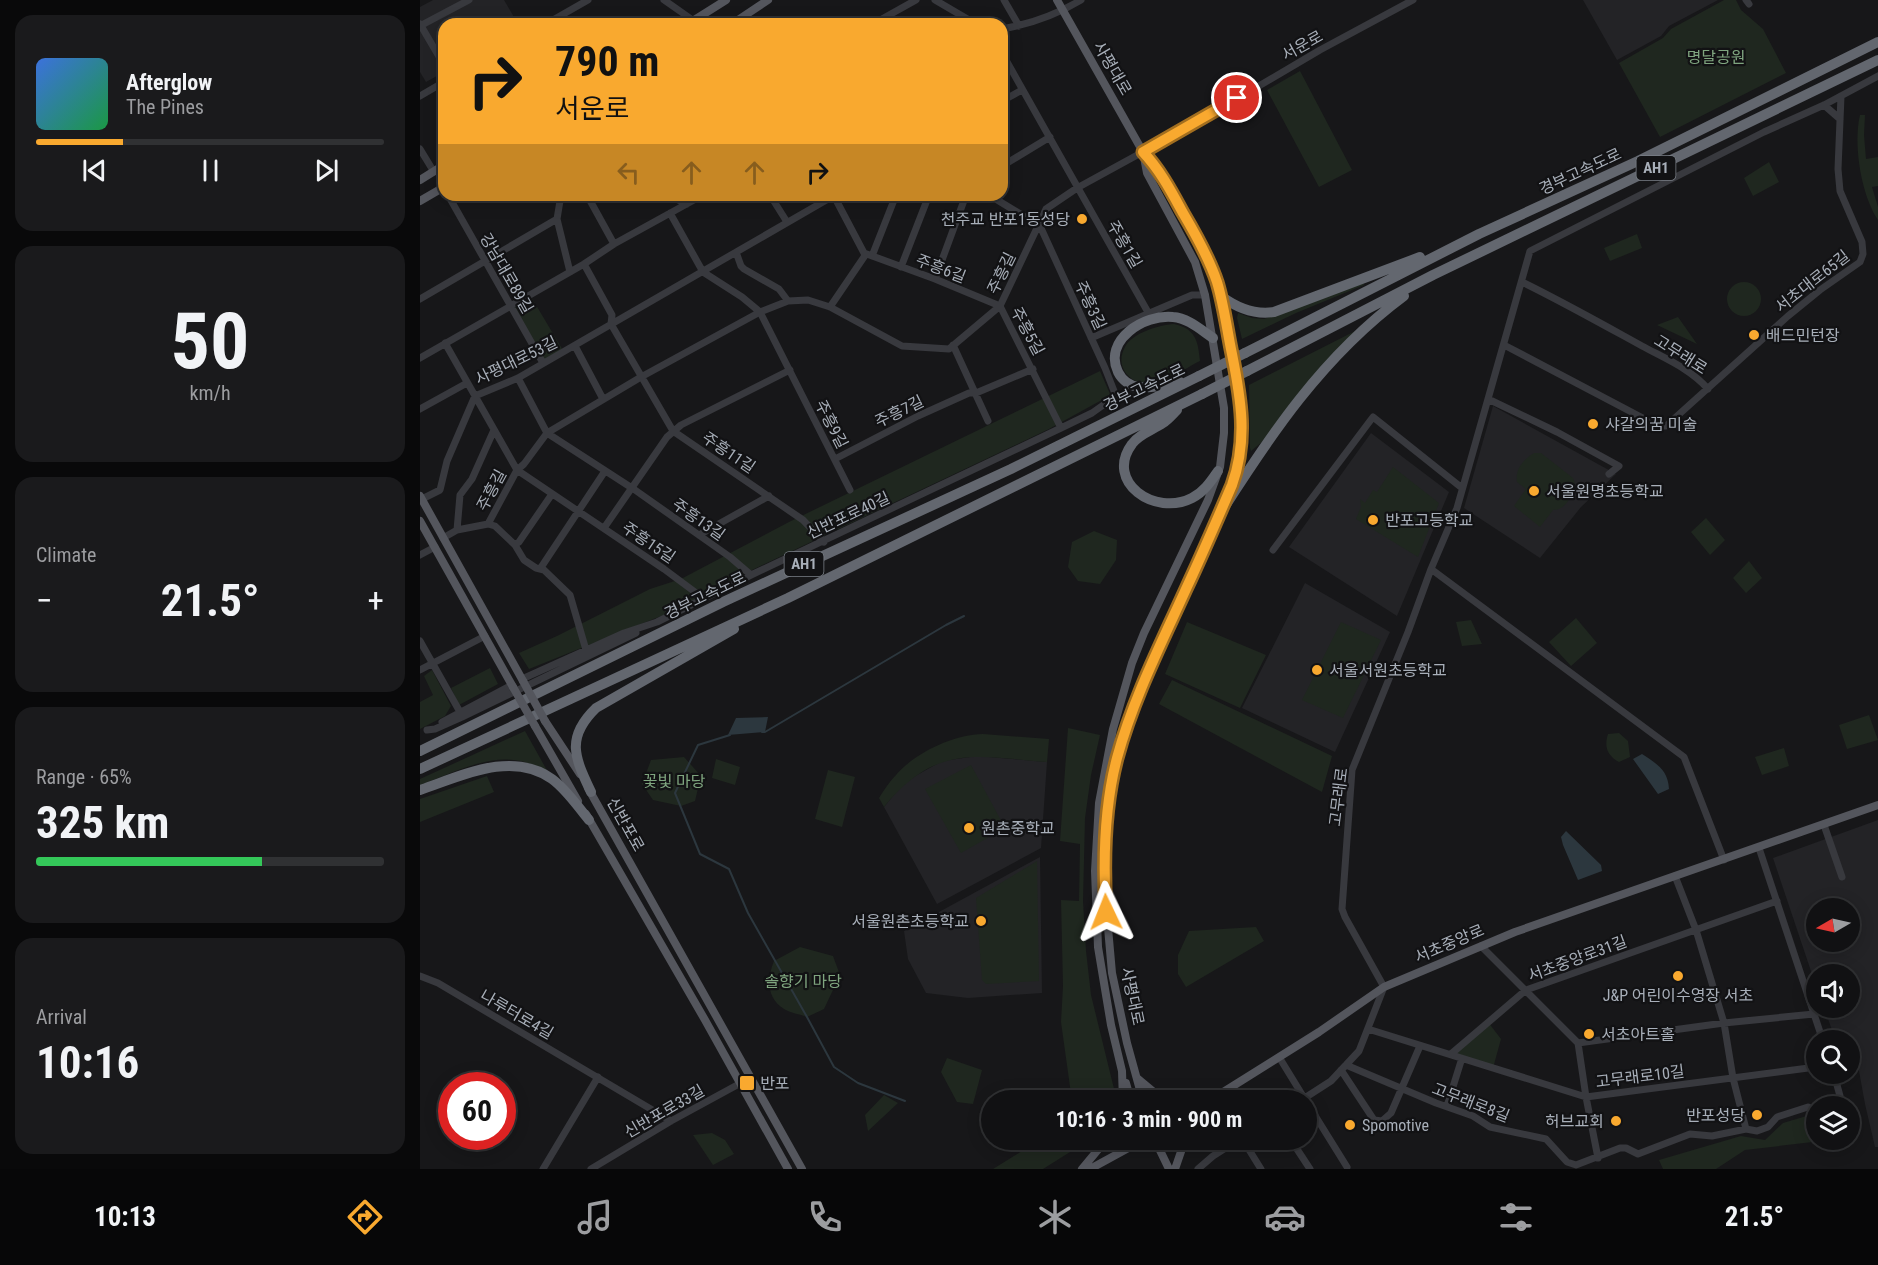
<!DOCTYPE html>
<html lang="en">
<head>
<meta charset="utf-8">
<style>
  :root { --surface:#111113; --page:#1a1a1c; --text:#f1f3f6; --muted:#9c9da0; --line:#303133; --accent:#f9a92f }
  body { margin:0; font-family:"Roboto Condensed","Noto Sans KR",sans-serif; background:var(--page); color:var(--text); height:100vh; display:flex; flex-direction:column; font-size:22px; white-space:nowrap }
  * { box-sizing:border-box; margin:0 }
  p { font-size:20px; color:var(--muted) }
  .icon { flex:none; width:33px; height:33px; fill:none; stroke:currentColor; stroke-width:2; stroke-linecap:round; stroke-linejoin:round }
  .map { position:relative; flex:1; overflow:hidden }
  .drawer { display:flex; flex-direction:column; gap:15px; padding:15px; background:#09090a; width:420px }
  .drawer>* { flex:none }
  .top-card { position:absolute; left:18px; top:18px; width:570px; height:183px; border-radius:18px; box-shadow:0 3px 15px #0003,0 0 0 2px var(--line); background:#f9a92f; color:#111; overflow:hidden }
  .needle { width:39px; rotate:261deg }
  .fabs { position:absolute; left:1386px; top:898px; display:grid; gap:12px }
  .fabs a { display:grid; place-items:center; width:54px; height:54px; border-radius:50%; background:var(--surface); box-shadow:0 3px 15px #0003,0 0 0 2px var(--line); font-size:30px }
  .speed { position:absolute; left:18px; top:1072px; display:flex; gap:12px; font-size:30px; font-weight:700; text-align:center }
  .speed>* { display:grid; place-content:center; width:78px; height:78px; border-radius:50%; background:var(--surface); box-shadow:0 3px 15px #0003,0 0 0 2px var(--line); line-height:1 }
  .speed .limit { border:9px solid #d22; background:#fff; color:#111 }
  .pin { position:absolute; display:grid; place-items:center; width:51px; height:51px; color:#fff; margin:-26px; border:3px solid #fff; border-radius:50%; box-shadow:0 2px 6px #0007 }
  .me { position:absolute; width:66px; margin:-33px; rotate:358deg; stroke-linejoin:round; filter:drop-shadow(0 0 4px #0008) }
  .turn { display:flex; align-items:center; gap:21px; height:126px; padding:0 18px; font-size:27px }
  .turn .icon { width:78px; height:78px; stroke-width:2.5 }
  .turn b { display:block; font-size:42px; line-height:51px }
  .lanes { display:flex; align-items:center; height:57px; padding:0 18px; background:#0003; justify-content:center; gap:30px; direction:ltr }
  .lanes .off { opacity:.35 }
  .big { font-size:45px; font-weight:700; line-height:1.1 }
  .drawer .tile { flex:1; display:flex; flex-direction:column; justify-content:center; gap:9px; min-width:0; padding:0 21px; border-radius:18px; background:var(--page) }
  .drawer .dial { align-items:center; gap:0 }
  .dial b { font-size:78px; line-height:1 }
  .song { display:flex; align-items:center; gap:18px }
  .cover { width:72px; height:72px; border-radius:9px; background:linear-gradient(135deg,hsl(220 70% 55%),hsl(140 70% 35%)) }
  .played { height:6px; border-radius:3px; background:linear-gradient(90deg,var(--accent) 25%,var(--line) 25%) }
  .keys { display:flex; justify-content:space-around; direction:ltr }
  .heat { display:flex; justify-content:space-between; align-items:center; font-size:33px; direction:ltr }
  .charge { height:9px; border-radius:4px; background:linear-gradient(90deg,#34c759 65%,var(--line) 0) }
  .trip { position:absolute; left:561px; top:1090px; width:336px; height:60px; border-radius:30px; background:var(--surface); box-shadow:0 3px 15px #0003,0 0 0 2px var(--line); font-weight:700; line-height:60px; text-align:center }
  .tabs { display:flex; height:96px; justify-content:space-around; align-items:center; background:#070708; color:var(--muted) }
  .tabs .icon { width:42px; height:42px }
  .tabs .active { color:var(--accent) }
  .tabs b { font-size:27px; color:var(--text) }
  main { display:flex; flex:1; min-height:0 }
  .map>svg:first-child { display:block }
  .built { fill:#232326; fill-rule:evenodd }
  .green { fill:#1f271f }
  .water { fill:#2c373e }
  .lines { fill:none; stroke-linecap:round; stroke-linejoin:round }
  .stream { stroke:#2c373e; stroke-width:2 }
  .minor { stroke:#38393e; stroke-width:7 }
  .major { stroke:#54565d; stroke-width:8 }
  .highway { stroke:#63676f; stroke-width:10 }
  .major-bridge { stroke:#54565d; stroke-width:8 }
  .highway-bridge { stroke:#63676f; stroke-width:10 }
  .route-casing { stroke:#a26e1f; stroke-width:15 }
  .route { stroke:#f9a92f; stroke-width:10 }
  .poi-dot { fill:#f9a92f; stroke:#121214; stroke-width:2 }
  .labels { text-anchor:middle; stroke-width:4.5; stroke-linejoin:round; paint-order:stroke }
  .shield { fill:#121214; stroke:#7b8088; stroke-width:1.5 }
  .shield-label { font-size:15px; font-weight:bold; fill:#a8afb9 }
  .street-label { font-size:16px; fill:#a8afb9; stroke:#121214 }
  .park-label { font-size:16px; fill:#7fa57f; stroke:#121214 }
  .poi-label { font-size:16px; fill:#a8afb9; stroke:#121214; text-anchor:start }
</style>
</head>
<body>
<main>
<section class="drawer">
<div class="tile">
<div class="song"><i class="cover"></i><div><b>Afterglow</b><p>The Pines</p></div></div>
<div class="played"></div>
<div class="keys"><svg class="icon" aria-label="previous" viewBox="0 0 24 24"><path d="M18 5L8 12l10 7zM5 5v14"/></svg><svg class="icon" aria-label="pause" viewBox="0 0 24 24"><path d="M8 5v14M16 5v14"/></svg><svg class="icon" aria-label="next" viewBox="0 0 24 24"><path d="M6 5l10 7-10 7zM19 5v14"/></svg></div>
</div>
<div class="tile dial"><b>50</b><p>km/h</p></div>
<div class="tile"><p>Climate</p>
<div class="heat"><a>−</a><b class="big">21.5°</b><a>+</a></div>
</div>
<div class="tile"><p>Range · 65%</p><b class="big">325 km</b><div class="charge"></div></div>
<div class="tile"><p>Arrival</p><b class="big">10:16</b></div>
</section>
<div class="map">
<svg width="1458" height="1169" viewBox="0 0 1458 1169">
  <rect width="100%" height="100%" fill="#171719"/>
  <!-- built -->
  <path class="built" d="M13,0H84L98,24H24V72L6,82L0,72V7Z
    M1163,0H1298L1249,26L1241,36L1197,60Z
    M1073,406L1196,474L1161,507L1120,558L1044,508Z
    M951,433L1029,492L977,616L869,547Z
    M885,583L970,632L915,752L822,708Z
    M557,756L627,762L621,848L517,904L464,807L480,787L490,779L522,761Z
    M1458,820V1147H1455L1445,1104L1437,1060L1430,1061V1041H1416L1404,1008H1430V975H1396V986L1353,858ZM1396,909H1430V942H1396Z
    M620,857L622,993L548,998L506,993L488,959L484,931Z"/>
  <!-- green -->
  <path class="green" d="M1304,0H1316L1321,10L1343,29L1366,73L1240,137L1199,63L1243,38L1251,29Z
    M880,71L932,170L899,187L847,90Z
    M1440,115H1445L1444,135L1446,159L1458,157V186L1452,187L1458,207V220C1441,195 1433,144 1440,115Z
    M1349,162L1359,182L1333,196L1324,178Z
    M1217,234L1222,248L1190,261L1184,248Z
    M943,282L944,285L876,313L822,339L817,318L818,313L832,318L844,319Z
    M1307 299a17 17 0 1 1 34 0a17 17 0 1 1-34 0Z
    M110,295L144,352L125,363L91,305Z
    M1258,317L1277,344L1237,325Z
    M754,324C776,329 778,341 780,361C769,366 746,382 735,384C713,387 693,368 705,347C712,333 739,325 754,324Z
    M943,327L842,442L831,451L830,448L829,385Z
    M680,371L690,394L689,396L629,429L332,570L251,612L109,669L99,653L137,636L230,589L261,579L369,522Z
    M1114,453H1121L1153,478L1156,487C1150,497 1146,510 1133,510L1120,527L1094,506L1106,489L1097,482C1095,469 1103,460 1114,453Z
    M973,467L1019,503L998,557L936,519L941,507L940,499L945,503L953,490L957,492Z
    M1286,518L1305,540L1290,555L1271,532Z
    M674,531L697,540L696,560L680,584L658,581L648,567L652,542Z
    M1329,561L1342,578L1326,593L1313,578Z
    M1156,618L1177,643L1151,666L1129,642Z
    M1051,620L1062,644L1042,646L1036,622Z
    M767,622L846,655L820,708L745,674Z
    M921,622L961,640L923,718L882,700Z
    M70,668L78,684L39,705L31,688Z
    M12,670L31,706L25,716L0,729V702L13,695L4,676Z
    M752,680L912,756L902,792L739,704Z
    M1449,715L1458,740L1427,749L1419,725Z
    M648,728L680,735L671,775L665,818L663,901L666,951L671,995L697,1101H652L641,1022L643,986L641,900L659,901L660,844L640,841Z
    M105,731L129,774C86,743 44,769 0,785V779Z
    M1199,733L1208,741L1210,757L1199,762C1187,755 1184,747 1188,734Z
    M563,734L629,739L627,762C554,756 516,744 464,807L459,798C464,790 469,782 476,775C496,752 533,735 563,734Z
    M1364,748L1369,766L1342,775L1335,757Z
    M264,757L281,776L275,801L261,806L233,800L222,784L231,760Z
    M296,759L320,767L315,785L292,778Z
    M551,765L585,828L541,853L505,789Z
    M408,770L435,777L422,827L395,819Z
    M67,776L74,792L0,822V799Z
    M617,861L619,981L566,984L562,980L556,898Z
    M836,927L844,941L766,987L758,974V955L769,931Z
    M380,947L413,956L420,975L404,1009L387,1017C380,1014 370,1013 364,1009C346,998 347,978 354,961Z
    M1068,1022L1081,1039L1073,1068L1031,1054Z
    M527,1058L562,1070L553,1104L537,1102L521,1072Z
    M464,1095L478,1103L448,1131L445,1115Z
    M1390,1115L1396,1123V1140H1410L1325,1150L1296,1169H1243L1239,1160L1321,1136L1345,1140L1363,1123Z
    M292,1133L305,1140L314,1154L293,1165L273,1135Z
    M620,1140H676L666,1142L623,1169H573Z"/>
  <!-- water -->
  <path class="water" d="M348,717L345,732L308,735L316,718Z
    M1222,754C1237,764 1248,770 1249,789L1238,794L1213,759Z
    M1146,831L1181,865L1182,871L1158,880L1143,845L1141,837Z"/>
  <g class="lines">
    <!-- stream -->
    <path class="stream" d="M342,732H345L526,625L544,616
      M310,735L278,745L255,793L280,854L309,869L328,913L387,1017L414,1067L438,1083L485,1101"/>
    <!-- minor -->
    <path class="minor" d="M244,0L274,21
      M515,0L556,24
      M584,0L599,26
      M1326,0L1329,4
      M0,24L24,65
      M126,24L168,0
      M453,24L496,0
      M0,26L49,0
      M582,29C611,24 636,15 661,0
      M582,53L729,314
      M0,96L24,82
      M582,101L602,90
      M1404,105L1420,119
      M0,149L14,172
      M582,166L630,137
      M28,195L123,363
      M141,195L137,219L150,272
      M167,195L194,244
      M248,195L267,204
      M350,195L367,222
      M569,195L620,226
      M414,196L444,253L515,279L580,306L641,428
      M250,213L283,272L322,297L340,312L430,490
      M316,252L321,266L324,269L359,289L368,301
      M452,256L476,195
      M164,264L192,315L191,324L253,431L383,520L404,542
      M481,267L509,195
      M515,279L546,195
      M1102,282C1143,302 1182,324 1222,346C1244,358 1271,369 1288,389
      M0,299L137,219
      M410,307L446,254
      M671,338L772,295H785
      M25,343L97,470L244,569L283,598
      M533,345L568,421
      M1084,345L1238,426H1246L1368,316L1400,290L1440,262L1443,254L1442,242L1420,191L1418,169L1421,96
      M155,346L183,399
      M0,358L164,264L194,244L283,195
      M98,378L127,433L215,490L310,557L331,575
      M1068,399L1137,432L1199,466L1189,474
      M0,409L47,383
      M415,459L498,416L549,393H556L613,369
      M2,499L20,490L27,461L55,396L98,378L415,195
      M68,524L75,526L95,545L104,560L116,568L124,570L150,595L166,650
      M184,528L247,437L261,425L370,370
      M37,530L40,495L52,479L74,430
      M279,535L349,496
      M23,538L37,530L68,524L97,470L104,464L127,433L221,377L340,312L368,301L388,300L410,307L482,346L529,349L580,306L626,209L657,188L783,119L900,50L993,0
      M95,545L99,542L132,494
      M853,550L953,417L1042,488
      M0,555L15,547
      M120,569L185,471
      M1011,569L1264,757L1304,860
      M0,641L40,712
      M0,670L65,636
      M102,679L204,633L237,622L331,575L641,428L672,413L696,396L685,368L620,226
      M22,722L92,685
      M7,730L15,729L42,717L216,633
      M1404,825L1422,877
      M1339,848L1403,1041
      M1255,876L1276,930L1304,1023L1313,1078L1326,1129
      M1061,946L1158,1043
      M0,976L18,983L251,1121
      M948,1029L1166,1097L1396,1067
      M1158,1043L1304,1023L1394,1014
      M1158,1043L1166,1097L1178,1158
      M1031,1054L1106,990L1357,901
      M859,1057L886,1101
      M926,1065L1016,1103L1053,1116L1070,1127L1126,1139L1147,1162L1156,1165L1200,1148H1206L1218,1154L1270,1134L1292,1136L1326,1129L1337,1131L1348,1127L1357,1117L1388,1107L1396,1111
      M921,1070L954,1120L962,1121L971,1113L1000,1046
      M1414,1074L1423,1107
      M880,1101L911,1081L939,1051L964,987L925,917L922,909L932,770L988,632L1011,569L1037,508L1110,251L1344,132L1404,105L1458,76
      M886,1101L927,1167
      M1027,1106L1042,1058
      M1430,1127L1432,1136
      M823,1140L841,1169
      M871,1140L890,1169
      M123,1169L178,1077
      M171,1169L251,1121L330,1078
      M778,1169L793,1156L818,1140"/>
    <!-- major -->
    <path class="major" d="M637,0L723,152L737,168L783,248L791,266L801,296L820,393L823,428L819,460L806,498
      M268,24L306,0
      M312,24L348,0
      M0,180L24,165
      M0,201L24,187
      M0,496L103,681
      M0,521L93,687
      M125,721L160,774
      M115,726L158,801
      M168,788L382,1169
      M166,814L285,1020L368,1169
      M717,1078L735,1093L764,1101
      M706,1083L711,1101
      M703,1101L702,1071L691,1025L678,947L675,871L679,803L693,729L712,663L724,633L788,500L800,467L804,433V408L785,295L775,262L727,173L723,152
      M723,1101L707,1043L692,973L685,894V852L687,820L697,759L705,733L740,646L799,515
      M766,1101L793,1096
      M789,1101L899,1032L964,987L1095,932L1458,805
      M735,1140L749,1169
      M662,1169L686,1140
      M670,1169L723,1140
      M755,1169L765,1140"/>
    <!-- highway -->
    <path class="highway" d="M801,296C817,308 834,315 854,312L1000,257
      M825,353L1059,234L1218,161L1458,42
      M827,371L1013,275L1458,60
      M760,382C747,383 733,389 719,387C710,386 702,380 698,372C683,340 724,314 753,317C768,318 781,330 793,338
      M757,410C752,415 748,420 743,423C733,430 719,434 712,444C684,482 735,517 772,498C784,492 791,481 798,471
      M797,519C850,435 903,356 984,296
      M0,751L303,602L591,469L779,376
      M0,769L368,598L782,394
      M0,790C41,776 92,750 132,779C147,790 158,807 169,820
      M171,792C155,758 145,738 176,708L314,629"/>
    <!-- major-bridge -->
    <path class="major-bridge" d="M103,681L125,721
      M93,687L115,726"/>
    <!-- highway-bridge -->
    <path class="highway-bridge" d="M779,376L825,353
      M782,394L827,371"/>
  </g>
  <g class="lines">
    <defs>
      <path id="route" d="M686,912C683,861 684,807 697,758C713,699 741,644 766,589C782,555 797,520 812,485C828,440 821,399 812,354C807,330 804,305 797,282C789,258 776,235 763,213C751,191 740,170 723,152L817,98"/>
    </defs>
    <!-- route casing -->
    <use href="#route" class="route-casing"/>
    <!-- route -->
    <use href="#route" class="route"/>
  </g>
  <!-- markers -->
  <g class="poi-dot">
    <circle cx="662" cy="219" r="6"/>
    <circle cx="1334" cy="335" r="6"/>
    <circle cx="1173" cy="424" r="6"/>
    <circle cx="1114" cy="491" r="6"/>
    <circle cx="953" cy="520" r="6"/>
    <circle cx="897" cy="670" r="6"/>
    <circle cx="549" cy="828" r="6"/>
    <circle cx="561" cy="921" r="6"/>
    <circle cx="1258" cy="976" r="6"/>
    <circle cx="1169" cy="1034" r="6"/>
    <rect x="319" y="1075" width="16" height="16" rx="3"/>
    <circle cx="1337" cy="1115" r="6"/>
    <circle cx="1196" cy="1121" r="6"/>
    <circle cx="930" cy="1125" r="6"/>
  </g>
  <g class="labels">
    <!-- shield labels -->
    <g class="shield">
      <rect x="1216.5" y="156" width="39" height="24" rx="4.5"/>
      <rect x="364.5" y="552" width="39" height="24" rx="4.5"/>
    </g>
    <g class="shield-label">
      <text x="1236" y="173">AH1</text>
      <text x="384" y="569">AH1</text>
    </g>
    <!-- street labels -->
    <g class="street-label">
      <text transform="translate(882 45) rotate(-29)" y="6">서운로</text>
      <text transform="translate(693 68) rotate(60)" y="6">사평대로</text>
      <text transform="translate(1160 171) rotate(-25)" y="6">경부고속도로</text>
      <text transform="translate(705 244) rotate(60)" y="6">주흥1길</text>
      <text transform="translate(521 268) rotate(21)" y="6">주흥6길</text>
      <text transform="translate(87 273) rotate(60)" y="6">강남대로89길</text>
      <text transform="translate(581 273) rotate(-64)" y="6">주흥길</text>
      <text transform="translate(1392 281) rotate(-38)" y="6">서초대로65길</text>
      <text transform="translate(671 305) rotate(65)" y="6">주흥3길</text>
      <text transform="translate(608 331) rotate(62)" y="6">주흥5길</text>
      <text transform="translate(1261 354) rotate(32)" y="6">고무래로</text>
      <text transform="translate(96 360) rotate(-26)" y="6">사평대로53길</text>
      <text transform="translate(724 387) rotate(-26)" y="6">경부고속도로</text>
      <text transform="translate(479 411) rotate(-26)" y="6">주흥7길</text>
      <text transform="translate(412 424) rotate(63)" y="6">주흥9길</text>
      <text transform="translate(309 452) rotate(34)" y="6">주흥11길</text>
      <text transform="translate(71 490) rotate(-62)" y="6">주흥길</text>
      <text transform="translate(428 515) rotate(-25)" y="6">신반포로40길</text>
      <text transform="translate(279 519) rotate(35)" y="6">주흥13길</text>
      <text transform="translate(229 542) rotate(34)" y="6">주흥15길</text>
      <text transform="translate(285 595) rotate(-26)" y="6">경부고속도로</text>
      <text transform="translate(918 797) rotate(-83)" y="6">고무래로</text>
      <text transform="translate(206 824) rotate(61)" y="6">신반포로</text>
      <text transform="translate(1029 943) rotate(-23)" y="6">서초중앙로</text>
      <text transform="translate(1157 958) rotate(-20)" y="6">서초중앙로31길</text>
      <text transform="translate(713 996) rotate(78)" y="6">사평대로</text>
      <text transform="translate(97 1014) rotate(30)" y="6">나루터로4길</text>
      <text transform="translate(1220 1076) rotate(-7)" y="6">고무래로10길</text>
      <text transform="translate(1051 1102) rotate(21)" y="6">고무래로8길</text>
      <text transform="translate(244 1111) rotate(-30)" y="6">신반포로33길</text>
    </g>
    <!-- park labels -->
    <g class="park-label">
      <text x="1296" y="63">명달공원</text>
      <text x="254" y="787">꽃빛 마당</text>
      <text x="383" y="987">솔향기 마당</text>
    </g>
    <!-- poi labels -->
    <g class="poi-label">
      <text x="650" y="225" text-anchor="end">천주교 반포1동성당</text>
      <text x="1346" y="341">배드민턴장</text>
      <text x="1185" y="430">샤갈의꿈 미술</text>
      <text x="1126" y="497">서울원명초등학교</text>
      <text x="965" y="526">반포고등학교</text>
      <text x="909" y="676">서울서원초등학교</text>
      <text x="561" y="834">원촌중학교</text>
      <text x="549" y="927" text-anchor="end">서울원촌초등학교</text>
      <text x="1258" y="1001" text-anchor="middle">J&amp;P 어린이수영장 서초</text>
      <text x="1181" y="1040">서초아트홀</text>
      <text x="340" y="1089">반포</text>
      <text x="1325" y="1121" text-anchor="end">반포성당</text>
      <text x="1184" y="1127" text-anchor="end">허브교회</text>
      <text x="942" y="1131">Spomotive</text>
    </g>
  </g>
</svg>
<div class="fabs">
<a><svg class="needle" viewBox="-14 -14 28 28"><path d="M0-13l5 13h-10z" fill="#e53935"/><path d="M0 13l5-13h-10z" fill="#9c9da0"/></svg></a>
<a><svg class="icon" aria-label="sound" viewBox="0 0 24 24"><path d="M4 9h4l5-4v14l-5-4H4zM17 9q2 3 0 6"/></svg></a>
<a><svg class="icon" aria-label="search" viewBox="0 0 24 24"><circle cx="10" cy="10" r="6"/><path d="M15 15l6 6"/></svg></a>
<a><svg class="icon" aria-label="layers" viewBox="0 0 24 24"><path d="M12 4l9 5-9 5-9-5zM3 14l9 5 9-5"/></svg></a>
</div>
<div class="speed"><div class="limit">60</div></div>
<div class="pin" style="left:817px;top:98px;background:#d93025"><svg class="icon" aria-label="arrive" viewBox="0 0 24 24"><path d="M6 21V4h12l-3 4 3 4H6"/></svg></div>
<svg class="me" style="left:686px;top:912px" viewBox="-20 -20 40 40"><path d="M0-17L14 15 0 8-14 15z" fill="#f9a92f" stroke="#fff" stroke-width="4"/></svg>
<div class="trip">10:16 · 3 min · 900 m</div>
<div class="top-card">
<div class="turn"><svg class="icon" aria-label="right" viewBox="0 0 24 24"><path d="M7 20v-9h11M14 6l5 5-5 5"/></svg><div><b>790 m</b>서운로</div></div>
<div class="lanes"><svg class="icon off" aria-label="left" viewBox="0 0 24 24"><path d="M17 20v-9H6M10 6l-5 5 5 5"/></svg><svg class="icon off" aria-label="ahead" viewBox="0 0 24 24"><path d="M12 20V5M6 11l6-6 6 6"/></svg><svg class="icon off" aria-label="ahead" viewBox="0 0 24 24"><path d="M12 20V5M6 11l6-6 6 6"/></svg><svg class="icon" aria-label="right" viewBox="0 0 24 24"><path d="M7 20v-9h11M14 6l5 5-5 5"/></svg></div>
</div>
</div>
</main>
<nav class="tabs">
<b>10:13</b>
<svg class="icon active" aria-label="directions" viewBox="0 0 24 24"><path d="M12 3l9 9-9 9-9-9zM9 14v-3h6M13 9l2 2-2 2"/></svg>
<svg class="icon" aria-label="music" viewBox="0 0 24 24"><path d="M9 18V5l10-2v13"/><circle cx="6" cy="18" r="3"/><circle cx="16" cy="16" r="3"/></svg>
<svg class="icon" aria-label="phone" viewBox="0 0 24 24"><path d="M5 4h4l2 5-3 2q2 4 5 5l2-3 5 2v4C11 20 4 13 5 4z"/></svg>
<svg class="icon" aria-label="climate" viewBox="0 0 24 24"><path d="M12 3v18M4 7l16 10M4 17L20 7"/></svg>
<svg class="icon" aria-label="car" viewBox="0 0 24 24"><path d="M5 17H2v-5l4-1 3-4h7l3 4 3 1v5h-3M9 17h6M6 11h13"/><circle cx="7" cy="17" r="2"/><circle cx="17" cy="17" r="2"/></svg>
<svg class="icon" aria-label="filters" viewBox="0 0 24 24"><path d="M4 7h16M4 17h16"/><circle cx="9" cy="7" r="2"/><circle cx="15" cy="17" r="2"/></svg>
<b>21.5°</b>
</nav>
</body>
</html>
